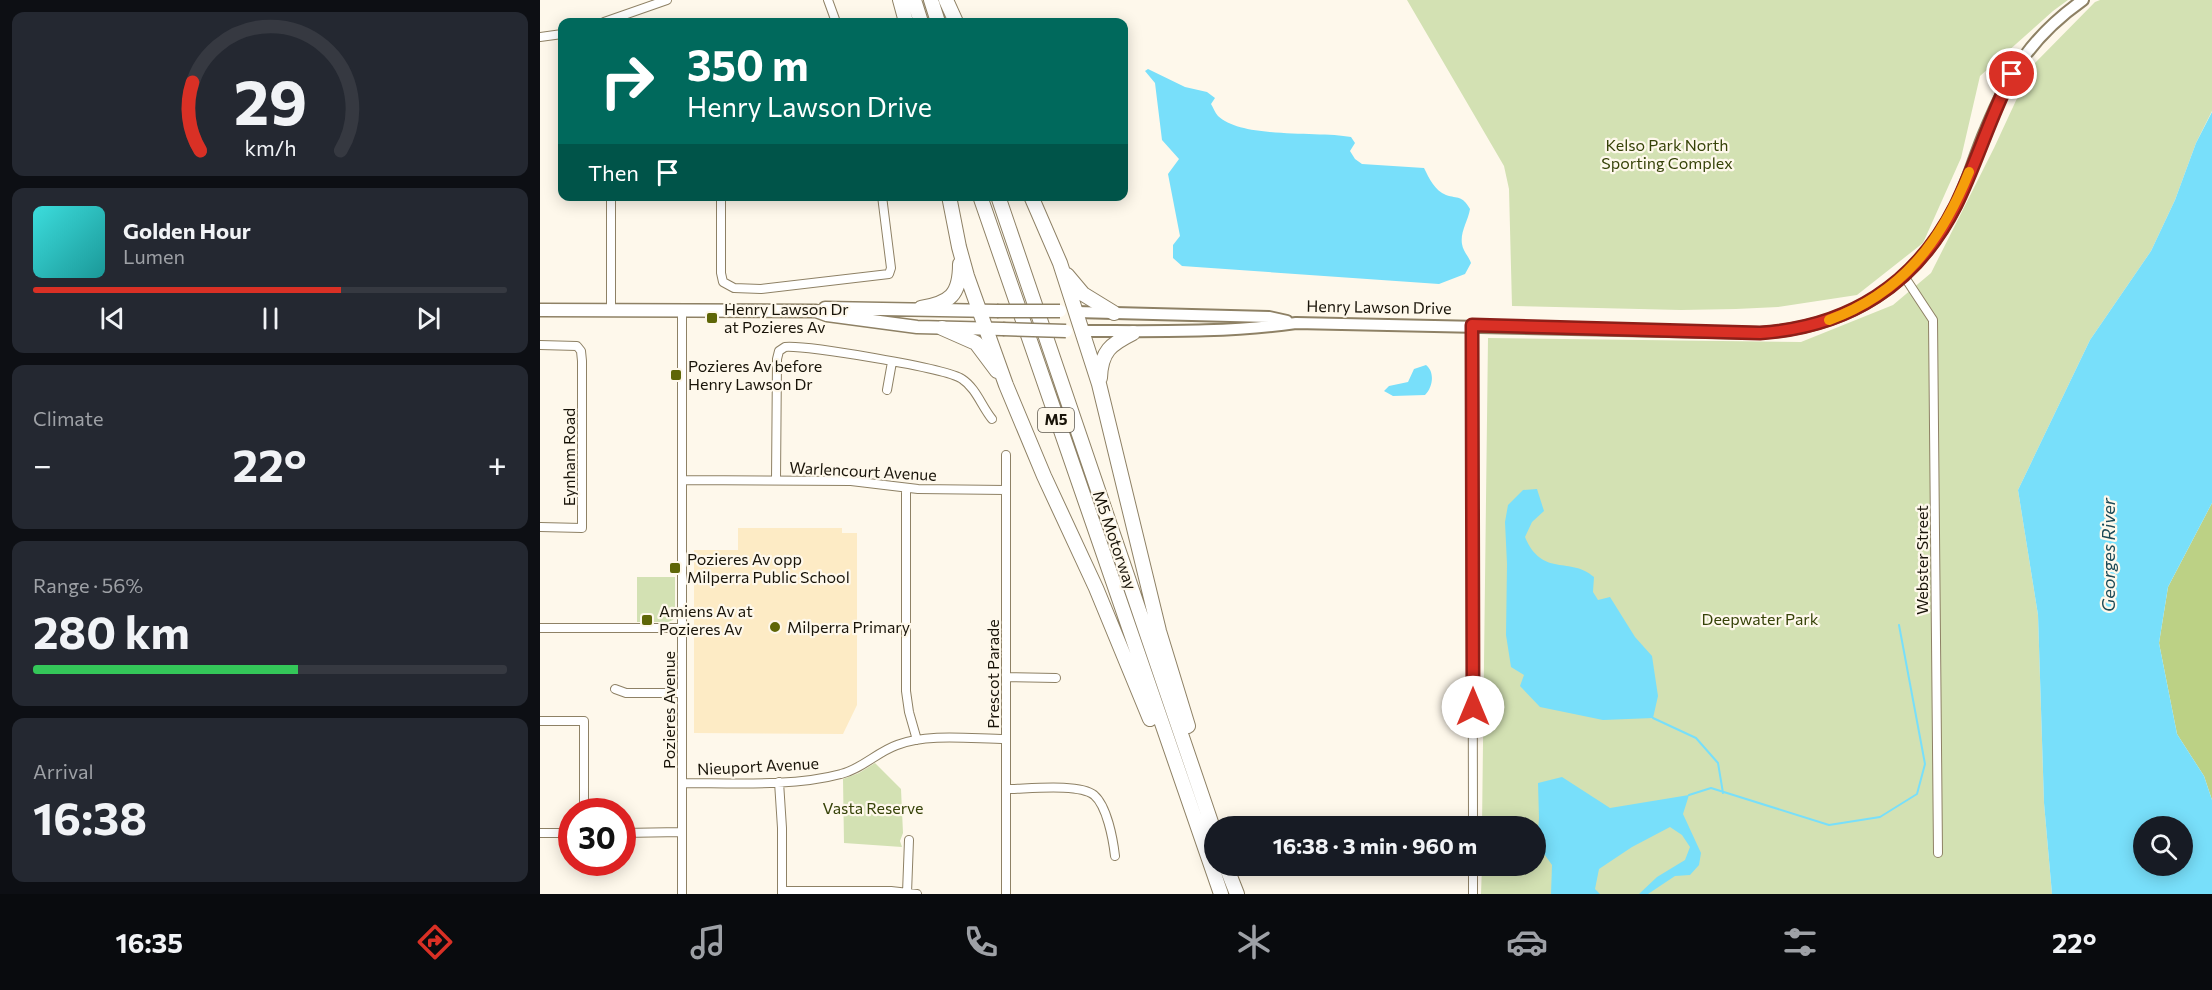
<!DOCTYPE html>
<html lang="en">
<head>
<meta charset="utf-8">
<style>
  :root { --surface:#171b24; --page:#242831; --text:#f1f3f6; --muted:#9ea1a6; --line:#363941; --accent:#d93025 }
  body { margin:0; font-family:Commissioner,sans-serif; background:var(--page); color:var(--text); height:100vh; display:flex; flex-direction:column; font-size:22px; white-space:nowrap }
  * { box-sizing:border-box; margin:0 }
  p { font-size:20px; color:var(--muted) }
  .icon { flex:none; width:33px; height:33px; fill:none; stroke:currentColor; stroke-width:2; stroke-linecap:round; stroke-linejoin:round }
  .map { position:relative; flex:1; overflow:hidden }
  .drawer { display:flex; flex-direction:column; gap:12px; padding:12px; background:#0d0f14; width:540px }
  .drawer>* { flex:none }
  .top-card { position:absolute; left:18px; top:18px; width:570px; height:183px; border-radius:12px; box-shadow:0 3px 15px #0003; background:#00695c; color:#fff; overflow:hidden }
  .fabs { position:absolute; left:1593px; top:816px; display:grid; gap:12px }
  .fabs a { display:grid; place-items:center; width:60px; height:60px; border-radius:50%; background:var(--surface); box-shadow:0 3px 15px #0003; font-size:30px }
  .speed { position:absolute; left:18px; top:798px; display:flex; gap:12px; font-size:30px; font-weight:700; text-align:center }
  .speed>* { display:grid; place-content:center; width:78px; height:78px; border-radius:50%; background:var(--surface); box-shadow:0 3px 15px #0003; line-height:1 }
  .speed .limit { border:9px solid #d22; background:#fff; color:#111 }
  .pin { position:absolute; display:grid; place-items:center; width:51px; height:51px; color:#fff; margin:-26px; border:3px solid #fff; border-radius:50%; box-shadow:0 2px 6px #0007 }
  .me { position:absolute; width:66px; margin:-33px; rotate:0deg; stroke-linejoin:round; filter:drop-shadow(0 0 4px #0008) }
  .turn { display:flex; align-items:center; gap:21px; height:126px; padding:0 30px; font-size:27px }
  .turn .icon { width:78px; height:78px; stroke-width:2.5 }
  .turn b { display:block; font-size:42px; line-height:51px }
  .then { display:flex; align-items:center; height:57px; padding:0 30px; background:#0003; gap:12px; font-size:22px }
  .big { font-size:45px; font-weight:700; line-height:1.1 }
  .drawer .tile { flex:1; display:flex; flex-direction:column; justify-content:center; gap:9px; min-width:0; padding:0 21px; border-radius:12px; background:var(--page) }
  .drawer .dial { align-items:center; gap:0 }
  .dial svg { height:156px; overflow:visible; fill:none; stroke:var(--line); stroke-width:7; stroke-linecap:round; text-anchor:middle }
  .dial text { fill:var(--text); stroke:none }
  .song { display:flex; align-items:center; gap:18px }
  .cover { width:72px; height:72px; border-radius:9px; background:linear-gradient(135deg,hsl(180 70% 55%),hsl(180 70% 35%)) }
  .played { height:6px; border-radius:3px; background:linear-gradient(90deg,var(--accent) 65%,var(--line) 65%) }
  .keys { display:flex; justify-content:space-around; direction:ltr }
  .heat { display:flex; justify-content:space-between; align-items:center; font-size:33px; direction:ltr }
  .charge { height:9px; border-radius:4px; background:linear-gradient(90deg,#34c759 56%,var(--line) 0) }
  .trip { position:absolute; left:664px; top:816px; width:342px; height:60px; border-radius:30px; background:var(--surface); box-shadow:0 3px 15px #0003; font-weight:700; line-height:60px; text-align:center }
  .menu { display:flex; height:96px; justify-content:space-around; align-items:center; background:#090b0e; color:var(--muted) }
  .menu .icon { width:42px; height:42px }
  .menu .selected { color:var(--accent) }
  .menu b { font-size:27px; color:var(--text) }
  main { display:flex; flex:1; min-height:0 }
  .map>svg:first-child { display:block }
  .built { fill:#fdebc5 }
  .green { fill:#d3e1b3 }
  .forest { fill:#bcd185 }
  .water { fill:#78dffa; fill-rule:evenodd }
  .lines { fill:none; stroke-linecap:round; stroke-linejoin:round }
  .stream { stroke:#78dffa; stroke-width:2 }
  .minor-casing { stroke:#8e8165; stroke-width:10 }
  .secondary-casing { stroke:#8e8165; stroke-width:14 }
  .primary-casing { stroke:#8e8165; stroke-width:15 }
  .motorway-casing { stroke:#8e8165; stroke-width:16 }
  .minor { stroke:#fff; stroke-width:8 }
  .secondary { stroke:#fff; stroke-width:10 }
  .primary { stroke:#fff; stroke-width:12 }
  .motorway { stroke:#fff; stroke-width:14 }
  .primary-bridge-casing { stroke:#8e8165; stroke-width:15; stroke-linecap:butt }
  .primary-bridge { stroke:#fff; stroke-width:12 }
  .route-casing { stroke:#8d1f18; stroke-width:15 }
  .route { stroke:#d93025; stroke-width:10 }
  .slow { stroke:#f59e0b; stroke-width:10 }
  .poi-dot { fill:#5e6607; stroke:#fef8eb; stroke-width:2 }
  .labels { text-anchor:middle; stroke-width:4.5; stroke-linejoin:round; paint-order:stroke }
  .shield { fill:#fef8eb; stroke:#5e584d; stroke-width:1.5 }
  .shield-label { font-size:15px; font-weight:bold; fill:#191409 }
  .park-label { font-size:16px; fill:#364208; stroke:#fef8eb }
  .street-label { font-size:16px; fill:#191409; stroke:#fef8eb }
  .poi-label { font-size:16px; fill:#191409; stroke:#fef8eb; text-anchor:start }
  .water-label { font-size:18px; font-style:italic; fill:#1d4a56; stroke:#fef8eb }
</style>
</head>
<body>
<main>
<section class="drawer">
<div class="tile dial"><svg viewBox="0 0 100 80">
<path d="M14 69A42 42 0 1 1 86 69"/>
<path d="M14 69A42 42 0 0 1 10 34" stroke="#d93025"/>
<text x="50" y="56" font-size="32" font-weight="700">29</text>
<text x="50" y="72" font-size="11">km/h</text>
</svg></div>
<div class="tile">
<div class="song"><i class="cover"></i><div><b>Golden Hour</b><p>Lumen</p></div></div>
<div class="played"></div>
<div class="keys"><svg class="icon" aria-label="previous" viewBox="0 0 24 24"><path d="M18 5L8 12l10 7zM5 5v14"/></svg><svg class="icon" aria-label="pause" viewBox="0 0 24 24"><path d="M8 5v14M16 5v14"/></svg><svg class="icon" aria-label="next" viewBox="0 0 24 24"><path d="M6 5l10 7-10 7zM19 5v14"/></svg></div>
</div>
<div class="tile"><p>Climate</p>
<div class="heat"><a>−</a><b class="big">22°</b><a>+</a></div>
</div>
<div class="tile"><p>Range · 56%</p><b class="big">280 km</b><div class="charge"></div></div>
<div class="tile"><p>Arrival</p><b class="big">16:38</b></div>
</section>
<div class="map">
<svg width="1672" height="894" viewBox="0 0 1672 894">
  <rect width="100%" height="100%" fill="#fef8eb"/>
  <!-- built -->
  <path class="built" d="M198,528H302V533H317V705L303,734L154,733V550H198Z"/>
  <!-- green -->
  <path class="green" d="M867,0H1528L1513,11L1440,76L1421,158L1383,243L1317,295L1238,307L1196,309L1141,310L972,306L969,189L964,166Z
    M1560,0H1672V111L1656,143L1635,200L1611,251L1550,340L1478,490L1498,615L1504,803L1512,894H941L942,866H996V826H942L948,338L1261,342L1353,305L1391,273L1454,148L1492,66L1555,2Z
    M97,577H135V615L133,620L128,622H97Z
    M335,763L361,789L363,833L360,841L362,847L304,843L303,779L319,773Z"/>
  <!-- forest -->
  <path class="forest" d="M1672,503V800L1664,776L1637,734L1619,643L1628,587Z"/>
  <!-- water -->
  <path class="water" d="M608,69L645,87L667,92L675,98L671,104C673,107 675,113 678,116C702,139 778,131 811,137L815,143L810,151L815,159L822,164L884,168C889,178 895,191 906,195C918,199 922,195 930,209C928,221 920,232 922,244C923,251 929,257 931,263L925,274L899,284L642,266L633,258V245L640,236L628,174L639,159L622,140L615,83L605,71Z
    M1672,112V503L1628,587L1619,643L1637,734L1664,776L1672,800V894H1512L1504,803L1498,615L1478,490L1550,340L1611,251L1635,200L1656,143ZM1604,826H1642V866H1604Z
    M886,365C895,372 893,387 885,395L853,396L844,391L849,386L868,382L874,369Z
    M997,489L1004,511L992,522L985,537C1002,578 1031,556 1054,577L1053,592L1058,600L1070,597L1095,637L1112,656L1118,696L1113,718L1063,720L1000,707L980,686L984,675L971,667L966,635L967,564L965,522L968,505L983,490Z
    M1022,777L1070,808L1149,795L1143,814L1161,853L1159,865L1150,875L1135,876L1108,894H1099L1117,877L1145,860L1150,847L1142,835L1130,827L1092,847L1059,869L1055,889L1060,894H1011L1012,865L997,844L999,818L998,783Z"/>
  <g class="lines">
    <!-- stream -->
    <path class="stream" d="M1113,718L1156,738L1178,763L1183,793
      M1149,795L1171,788L1289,825L1340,817L1377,794L1385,764L1359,625"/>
    <defs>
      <path id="minor" d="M288,0L296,22
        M64,22L127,0
        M0,37L22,34
        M181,196V273L183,282L194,288L221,289L349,274L351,268L342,196
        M1364,276L1393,320L1398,853
        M71,310V196
        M932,325L933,826
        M0,345L37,346L41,351L42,361V528L0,527
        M347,390L352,362
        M143,480L311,481L378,489L466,490
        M236,480L237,359L239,351L245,347C266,345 406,368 422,379C436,388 442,407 452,419
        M366,488V691L369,712L377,740
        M0,628H142
        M466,677L516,678
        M75,689L86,693H142
        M0,721H44V812
        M239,782L242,828V894
        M142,783C192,783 253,787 301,774C322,769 337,752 357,745C388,733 433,739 466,739
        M466,789C487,789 539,783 554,795C567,806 573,839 575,856
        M0,833H32
        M82,833L142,832
        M242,891H351L377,894
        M367,893L369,840
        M142,894V309
        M466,894V455
        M933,894V866"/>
      <path id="secondary" d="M536,312L729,317L747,321
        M544,331C615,331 685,333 756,323L1220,333C1308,327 1375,286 1416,205C1428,181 1435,154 1446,129C1469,73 1492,36 1543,0"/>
      <path id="primary" d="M285,308L457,311
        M0,310L276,311L287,315L377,327L463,329"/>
      <path id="motorway" d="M360,0L366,22
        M374,0L381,22
        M391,0L398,22
        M406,0L416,22
        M409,196L419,247L427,276L466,385L504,476L556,588L610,719
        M440,196L681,894
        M458,196L675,834
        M491,196L520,263L559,384L619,631L648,726
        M527,275L543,294L574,313
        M381,308C410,303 420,295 420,264
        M402,328L436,343L457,371
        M560,378C561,351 571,344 593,333
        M686,866L697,894"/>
    </defs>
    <!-- minor casing -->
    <use href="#minor" class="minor-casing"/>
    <!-- secondary casing -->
    <use href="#secondary" class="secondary-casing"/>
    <!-- primary casing -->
    <use href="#primary" class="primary-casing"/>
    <!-- motorway casing -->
    <use href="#motorway" class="motorway-casing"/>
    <!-- minor -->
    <use href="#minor" class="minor"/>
    <!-- secondary -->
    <use href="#secondary" class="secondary"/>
    <!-- primary -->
    <use href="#primary" class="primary"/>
    <!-- motorway -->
    <use href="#motorway" class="motorway"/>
    <defs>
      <path id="primary-bridge" d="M457,311H520
        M463,329L526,331"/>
    </defs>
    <!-- primary-bridge casing -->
    <use href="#primary-bridge" class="primary-bridge-casing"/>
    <!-- primary-bridge -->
    <use href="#primary-bridge" class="primary-bridge"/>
  </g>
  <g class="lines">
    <defs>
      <path id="route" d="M933,707L932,325L1220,333C1308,327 1376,285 1416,205C1437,162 1450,117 1472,74"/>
    </defs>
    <!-- route casing -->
    <use href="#route" class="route-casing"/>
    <!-- route -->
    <use href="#route" class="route"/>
    <!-- slow -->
    <path class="slow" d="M1289,320C1362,293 1401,242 1429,172"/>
  </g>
  <!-- markers -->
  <g class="poi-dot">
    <rect x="166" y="312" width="12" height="12" rx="3"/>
    <rect x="130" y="369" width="12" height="12" rx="3"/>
    <rect x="129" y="562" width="12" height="12" rx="3"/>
    <rect x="101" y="614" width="12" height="12" rx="3"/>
    <circle cx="235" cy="627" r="6"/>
  </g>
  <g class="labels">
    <!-- shield labels -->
    <rect class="shield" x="498" y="408" width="36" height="24" rx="4.5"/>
    <g class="shield-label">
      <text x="516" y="425">M5</text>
    </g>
    <!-- park labels -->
    <g class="park-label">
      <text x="1127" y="151">Kelso Park North<tspan x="1127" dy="18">Sporting Complex</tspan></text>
      <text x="1220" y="625">Deepwater Park</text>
      <text x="333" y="814">Vasta Reserve</text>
    </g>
    <!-- street labels -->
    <g class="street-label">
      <text transform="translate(839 307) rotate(1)" y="6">Henry Lawson Drive</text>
      <text transform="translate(29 457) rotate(-90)" y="6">Eynham Road</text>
      <text transform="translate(323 471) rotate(3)" y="6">Warlencourt Avenue</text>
      <text transform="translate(575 540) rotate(71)" y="6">M5 Motorway</text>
      <text transform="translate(1382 560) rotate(-90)" y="6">Webster Street</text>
      <text transform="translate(453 674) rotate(-90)" y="6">Prescot Parade</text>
      <text transform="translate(129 710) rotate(-90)" y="6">Pozieres Avenue</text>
      <text transform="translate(218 766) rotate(-3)" y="6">Nieuport Avenue</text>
    </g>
    <!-- poi labels -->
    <g class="poi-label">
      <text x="184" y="315">Henry Lawson Dr<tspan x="184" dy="18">at Pozieres Av</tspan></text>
      <text x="148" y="372">Pozieres Av before<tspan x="148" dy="18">Henry Lawson Dr</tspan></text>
      <text x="147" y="565">Pozieres Av opp<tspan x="147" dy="18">Milperra Public School</tspan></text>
      <text x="119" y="617">Amiens Av at<tspan x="119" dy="18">Pozieres Av</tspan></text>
      <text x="247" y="633">Milperra Primary</text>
    </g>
    <!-- water labels -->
    <g class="water-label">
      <text transform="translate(1569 555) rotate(-90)" y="6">Georges River</text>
    </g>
  </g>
</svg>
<div class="fabs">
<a><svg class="icon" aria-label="search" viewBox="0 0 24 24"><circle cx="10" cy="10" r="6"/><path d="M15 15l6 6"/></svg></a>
</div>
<div class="speed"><div class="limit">30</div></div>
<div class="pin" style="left:1472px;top:74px;background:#d93025"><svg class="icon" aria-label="arrive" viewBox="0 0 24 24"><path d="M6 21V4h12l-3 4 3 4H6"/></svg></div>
<svg class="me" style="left:933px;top:707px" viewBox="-20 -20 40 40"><circle r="19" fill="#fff"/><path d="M0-13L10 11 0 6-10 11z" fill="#d93025"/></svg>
<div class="trip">16:38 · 3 min · 960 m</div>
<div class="top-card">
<div class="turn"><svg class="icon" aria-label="right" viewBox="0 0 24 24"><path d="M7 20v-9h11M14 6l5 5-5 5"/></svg><div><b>350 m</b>Henry Lawson Drive</div></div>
<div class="then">Then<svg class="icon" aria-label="arrive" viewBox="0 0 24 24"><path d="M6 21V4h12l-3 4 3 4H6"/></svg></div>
</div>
</div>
</main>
<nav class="menu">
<b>16:35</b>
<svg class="icon selected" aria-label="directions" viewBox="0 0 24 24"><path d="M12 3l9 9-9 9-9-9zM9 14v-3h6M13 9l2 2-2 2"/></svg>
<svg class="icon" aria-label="music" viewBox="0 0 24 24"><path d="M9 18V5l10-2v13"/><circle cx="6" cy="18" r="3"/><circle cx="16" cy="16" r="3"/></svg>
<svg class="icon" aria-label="phone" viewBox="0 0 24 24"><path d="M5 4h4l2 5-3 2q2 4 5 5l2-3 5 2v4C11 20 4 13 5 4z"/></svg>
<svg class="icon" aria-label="climate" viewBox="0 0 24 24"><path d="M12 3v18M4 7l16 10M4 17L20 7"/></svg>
<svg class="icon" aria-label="car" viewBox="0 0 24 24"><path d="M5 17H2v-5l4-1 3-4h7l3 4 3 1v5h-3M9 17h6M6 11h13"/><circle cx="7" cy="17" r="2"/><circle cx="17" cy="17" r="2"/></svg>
<svg class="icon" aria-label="filters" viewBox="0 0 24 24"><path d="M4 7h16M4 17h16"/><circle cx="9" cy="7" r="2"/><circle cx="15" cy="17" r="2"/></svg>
<b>22°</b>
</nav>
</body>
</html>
